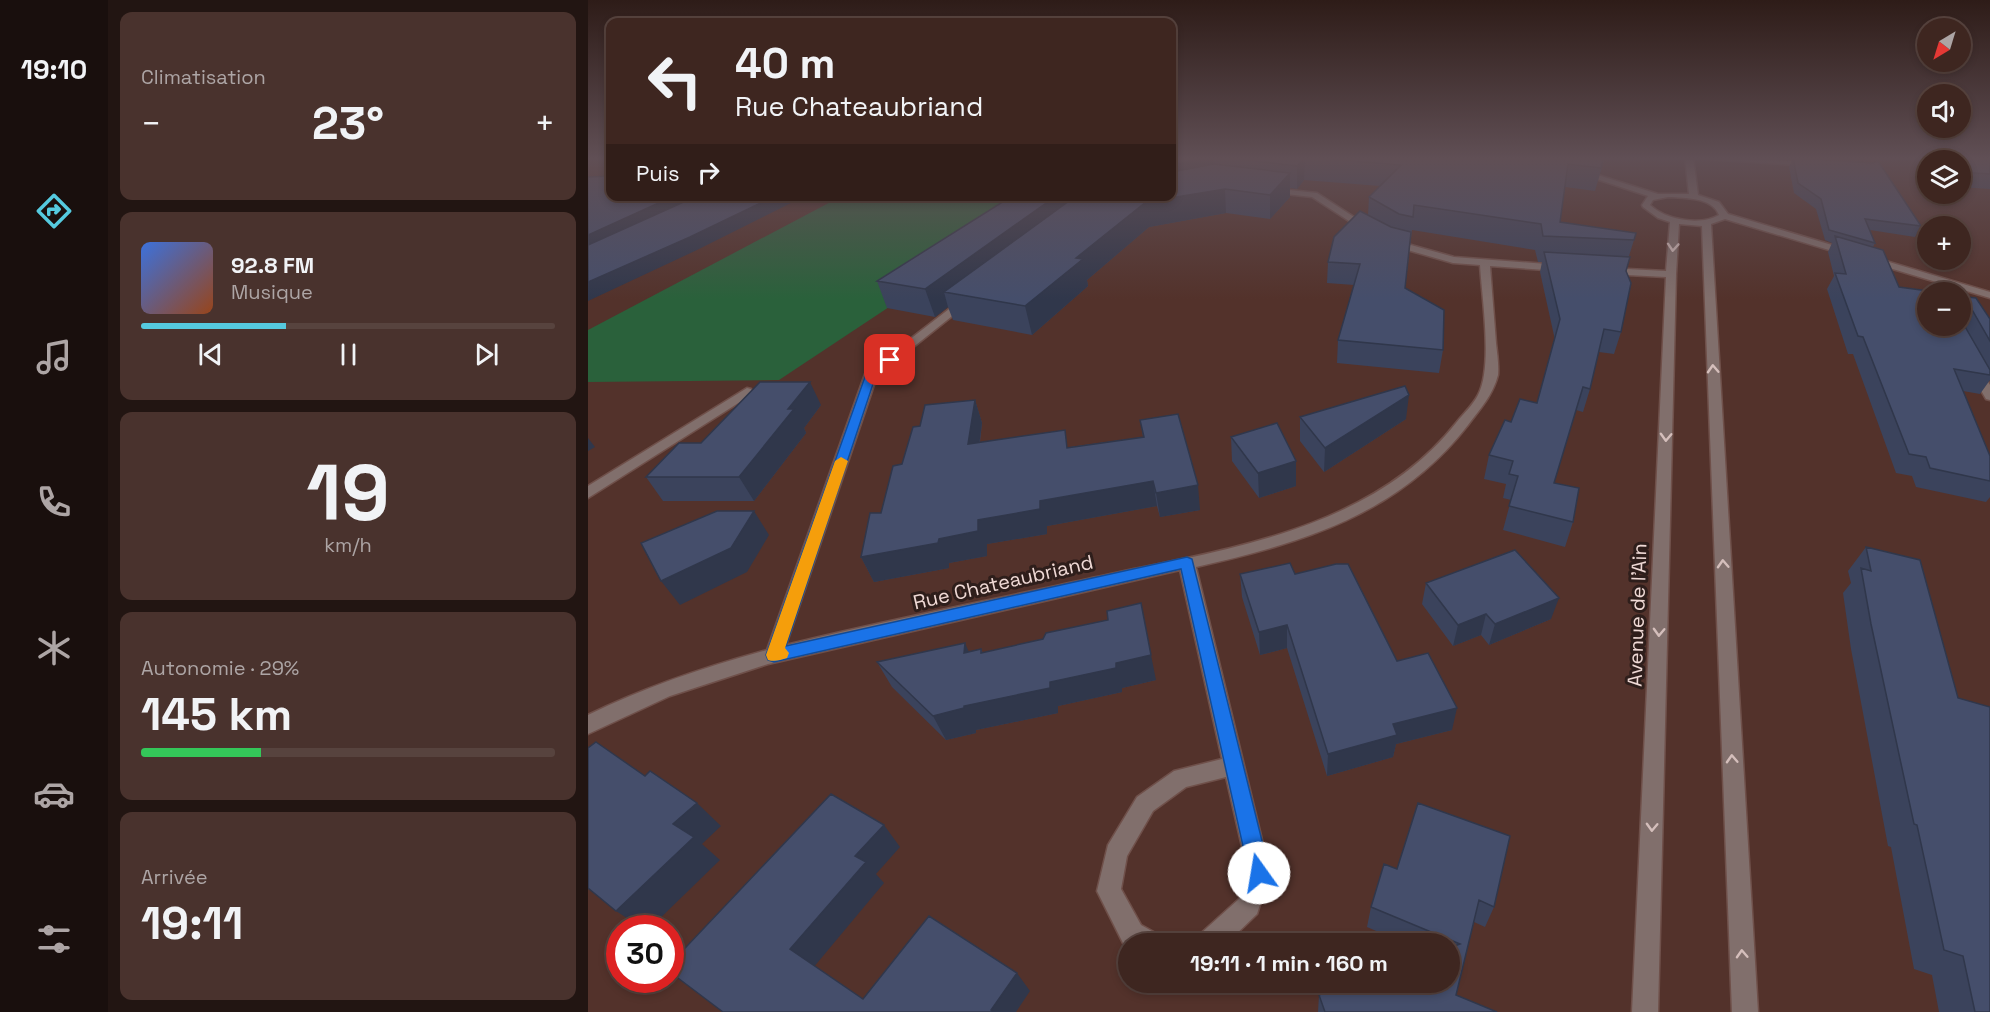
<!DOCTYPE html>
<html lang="fr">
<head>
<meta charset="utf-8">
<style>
  :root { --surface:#3e2620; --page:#49322d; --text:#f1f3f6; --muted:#ada5a5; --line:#57433e; --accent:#55cadf }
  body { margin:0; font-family:"Space Grotesk",sans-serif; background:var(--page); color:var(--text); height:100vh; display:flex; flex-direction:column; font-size:22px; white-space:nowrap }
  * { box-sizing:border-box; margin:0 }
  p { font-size:20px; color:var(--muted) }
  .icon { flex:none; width:33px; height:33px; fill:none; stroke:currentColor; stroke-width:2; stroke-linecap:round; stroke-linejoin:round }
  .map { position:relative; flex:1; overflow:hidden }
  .sheet { display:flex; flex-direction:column; gap:12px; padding:12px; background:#221512; width:480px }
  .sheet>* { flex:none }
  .top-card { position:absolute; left:18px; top:18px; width:570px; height:183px; border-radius:12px; box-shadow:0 3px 9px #0003,0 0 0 2px var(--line); background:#3e2620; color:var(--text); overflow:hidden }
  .needle { width:39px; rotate:218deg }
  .controls { position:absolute; left:1329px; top:18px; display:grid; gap:12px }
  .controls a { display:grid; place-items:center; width:54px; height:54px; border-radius:50%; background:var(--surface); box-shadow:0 3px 9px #0003,0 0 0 2px var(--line); font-size:30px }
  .speed { position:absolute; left:18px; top:915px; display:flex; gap:12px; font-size:30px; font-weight:700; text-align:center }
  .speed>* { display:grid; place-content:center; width:78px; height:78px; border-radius:50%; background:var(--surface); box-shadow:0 3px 9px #0003,0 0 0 2px var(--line); line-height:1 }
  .speed .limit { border:9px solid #d22; background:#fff; color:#111 }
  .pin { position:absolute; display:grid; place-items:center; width:51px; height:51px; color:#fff; margin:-26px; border-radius:12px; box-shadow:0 3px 9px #0006 }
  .me { position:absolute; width:66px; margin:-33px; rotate:347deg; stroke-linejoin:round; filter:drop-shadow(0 0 4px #0008) }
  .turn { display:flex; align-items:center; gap:21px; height:126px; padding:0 30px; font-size:27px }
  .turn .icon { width:78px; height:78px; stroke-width:2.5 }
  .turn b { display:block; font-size:42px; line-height:51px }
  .then { display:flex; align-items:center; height:57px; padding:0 30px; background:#0003; gap:12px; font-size:22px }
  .big { font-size:45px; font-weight:700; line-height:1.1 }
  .sheet .tile { flex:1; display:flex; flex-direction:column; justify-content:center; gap:9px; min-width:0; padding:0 21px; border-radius:12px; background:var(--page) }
  .sheet .dial { align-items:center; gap:0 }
  .dial b { font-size:78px; line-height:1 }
  .song { display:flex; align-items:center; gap:18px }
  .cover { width:72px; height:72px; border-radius:9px; background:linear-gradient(135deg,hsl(220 70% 55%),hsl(20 70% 35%)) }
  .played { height:6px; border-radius:3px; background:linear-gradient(90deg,var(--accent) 35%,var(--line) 35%) }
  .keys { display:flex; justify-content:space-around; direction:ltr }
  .heat { display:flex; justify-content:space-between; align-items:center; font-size:33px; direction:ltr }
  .charge { height:9px; border-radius:4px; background:linear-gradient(90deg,#34c759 29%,var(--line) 0) }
  .trip { position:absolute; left:530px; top:933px; width:342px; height:60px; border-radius:30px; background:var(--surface); box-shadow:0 3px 9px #0003,0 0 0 2px var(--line); font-weight:700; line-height:60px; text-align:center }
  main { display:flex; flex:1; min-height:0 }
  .menu { display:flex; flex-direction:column; width:108px; justify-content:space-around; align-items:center; background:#190f0d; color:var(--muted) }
  .menu .icon { width:42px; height:42px }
  .menu .current { color:var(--accent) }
  .menu b { font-size:27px; color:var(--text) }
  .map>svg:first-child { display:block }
  .green { fill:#2a613b }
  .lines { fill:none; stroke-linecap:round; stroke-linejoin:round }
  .minor-casing { stroke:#6f504a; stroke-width:3 }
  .minor { fill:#816f6c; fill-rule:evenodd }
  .wall { fill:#3b435c }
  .shaded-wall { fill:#30374b }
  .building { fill:#454e6b; stroke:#30374b; stroke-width:1.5 }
  .oneway { stroke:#d4bebb }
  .route { fill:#1a73e8; stroke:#114b97; stroke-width:1.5 }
  .slow { fill:#f59e0b }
  .labels { text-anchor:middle; stroke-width:6; stroke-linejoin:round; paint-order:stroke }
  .street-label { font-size:20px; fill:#efd9d5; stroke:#2e1e1b }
</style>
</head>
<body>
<main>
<nav class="menu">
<b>19:10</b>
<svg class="icon current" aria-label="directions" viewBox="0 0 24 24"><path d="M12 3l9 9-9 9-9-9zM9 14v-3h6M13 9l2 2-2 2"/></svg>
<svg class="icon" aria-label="music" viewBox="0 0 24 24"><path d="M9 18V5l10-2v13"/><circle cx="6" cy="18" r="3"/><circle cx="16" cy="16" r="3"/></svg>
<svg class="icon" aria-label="phone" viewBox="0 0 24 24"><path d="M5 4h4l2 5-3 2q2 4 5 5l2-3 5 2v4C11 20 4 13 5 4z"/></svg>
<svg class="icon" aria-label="climate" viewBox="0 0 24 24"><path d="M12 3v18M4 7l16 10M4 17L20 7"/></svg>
<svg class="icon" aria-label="car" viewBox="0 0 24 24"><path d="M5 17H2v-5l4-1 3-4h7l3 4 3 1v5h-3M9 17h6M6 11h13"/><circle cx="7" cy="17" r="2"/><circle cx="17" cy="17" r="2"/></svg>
<svg class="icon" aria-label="filters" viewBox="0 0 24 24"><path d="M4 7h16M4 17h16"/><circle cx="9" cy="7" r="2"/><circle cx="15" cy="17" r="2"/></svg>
</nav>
<section class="sheet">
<div class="tile"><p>Climatisation</p>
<div class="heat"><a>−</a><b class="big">23°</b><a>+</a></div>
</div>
<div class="tile">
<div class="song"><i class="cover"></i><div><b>92.8 FM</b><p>Musique</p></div></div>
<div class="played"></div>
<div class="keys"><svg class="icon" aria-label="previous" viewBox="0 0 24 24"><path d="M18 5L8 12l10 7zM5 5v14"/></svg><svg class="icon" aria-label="pause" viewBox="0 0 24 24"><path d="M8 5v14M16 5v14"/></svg><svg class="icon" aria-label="next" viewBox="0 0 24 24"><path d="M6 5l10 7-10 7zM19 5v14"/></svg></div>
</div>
<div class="tile dial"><b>19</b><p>km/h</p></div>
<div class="tile"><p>Autonomie · 29%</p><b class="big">145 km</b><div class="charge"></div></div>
<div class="tile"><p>Arrivée</p><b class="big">19:11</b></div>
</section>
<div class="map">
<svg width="1402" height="1012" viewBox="0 0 1402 1012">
  <rect width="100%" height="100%" fill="#53322b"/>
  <!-- green -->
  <path class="green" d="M252,197H467L191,380L0,382V330Z"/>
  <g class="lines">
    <defs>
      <path id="minor" d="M1097,157H1105L1110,195L1131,202L1140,214L1402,292V298L1137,219L1123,224L1170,1012H1144L1114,226L1091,224L1088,274L1070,1012H1044L1078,277L1020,274L1015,271L1020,268L1078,271L1082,222L1070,218L1055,207L1054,205L1060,196L987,172L994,170L1070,194H1101ZM1080,197C1097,198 1124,197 1131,215C1112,226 1078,220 1062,205L1065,200Z
        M1115,157L1224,162L1228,164L1224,166L1119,159Z
        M683,188L729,193L786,230L778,232L724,197L680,192V188Z
        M805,240L866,257L972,265L977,268L972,271L902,266C904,291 906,317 908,343C909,353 911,365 910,375C905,395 892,409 880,425C810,515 714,543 608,567L682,873L669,914L638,944H608L611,935L651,899L660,873L638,777L598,787L565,811L539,856L533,889L553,925L571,935L574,944L540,945L535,943L509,891L520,845L549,797L586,771L634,759L592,570L180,664L82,696L0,734V715C57,687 117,667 179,650L277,374L374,299L378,298L383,301L289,376L198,645C298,620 400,601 500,579C629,550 780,534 868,423C875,414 885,405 890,395C905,367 894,298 892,265L865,263L802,245V241Z
        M1387,366L1391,367L1402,385V400L1398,399L1381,370Z
        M159,388L163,389L165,392L163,395L0,498V486Z"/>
    </defs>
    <!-- minor casing -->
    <use href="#minor" class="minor-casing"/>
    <!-- minor -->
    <use href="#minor" class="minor"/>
  </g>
  <!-- wall -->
  <path class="wall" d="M584,157H1017L1007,191L977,187L972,222L1046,240L1041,256L1038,271L1033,332L1026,354L1011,352L1002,389L995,412L988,410L966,483L985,522L977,547L915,530L923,500L915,498L918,484L896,479L901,455L923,422L949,403L967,340L952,272L954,262H950L947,250L824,230L817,288L855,350L851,373L749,363L750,340L766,285L739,283L740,262L780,215L781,197L792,186L716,180L709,189L702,188V197L682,219L638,213L561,227L499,280L500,286L444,335L365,320L360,307L347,317L299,308L289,281L584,196Z
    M1345,157H1402V189L1372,187V160H1348Z
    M1205,158L1333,226L1327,237L1282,230L1287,243L1285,247L1311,287L1372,326V296L1402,319V380L1392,394L1375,391L1402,456V497L1398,502L1328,487L1324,476L1308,473L1265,354H1260L1239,289L1246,276L1240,252L1244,243L1237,240L1228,209L1206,193L1201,167Z
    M387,400L394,423L392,442L481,447L555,437L552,420L612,510L572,517L569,506L459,526V534L399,544V556L361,563V568L286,582L273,557L332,426Z
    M233,405L216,428L218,433L166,501H75L58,477L113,443Z
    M712,417L818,419L736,472L712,441Z
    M643,437L708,461V486L671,498L644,461Z
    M1278,547L1402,1012H1351L1344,975L1326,969L1303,847L1300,846L1263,649L1255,593L1263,583L1260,571Z
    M652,574H707L809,661L864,730L808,744L805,757L739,776L699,648L672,655L654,597Z
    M838,583L963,619L901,645L893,635L865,646L834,604Z
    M393,649L395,653L568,680L534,688V692L470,706V713L388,730V733L358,740L304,687L289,662L380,652Z
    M830,803L906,907L897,927L886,922L868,995L909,1012H730L731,995L861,982V944H818L779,927L783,907L809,869Z"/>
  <!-- shaded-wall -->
  <path class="shaded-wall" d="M622,157H626L627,179L584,189V165Z
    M717,157L716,180L709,189V166Z
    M702,173V197L682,219V195Z
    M637,189L638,213L561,227L499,280L500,286L444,335L437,306L488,258L558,202Z
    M86,196H120L0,253V235Z
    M187,196H217L109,250L0,301V282Z
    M468,196H525L356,292L360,307L347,317L337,289Z
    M222,382L233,405L216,428L218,433L166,501L151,477L200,409Z
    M821,395L818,419L736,472L737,448Z
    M387,400L394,423L388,468L380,444Z
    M0,438L7,447L0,451Z
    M708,461V486L671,498L670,473Z
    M565,481L569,506L459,526V534L399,544V556L361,563V568L286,582L273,557L351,539L390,520L452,501Z
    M610,485L612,510L572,517L568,493Z
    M166,511L181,535L159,572L92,605L73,581Z
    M971,598L963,619L901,645L907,624Z
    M898,614L893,635L865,646L870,625Z
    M699,625V648L672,655L671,632Z
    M377,643L388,668L376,653Z
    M563,655L568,680L534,688V692L470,706V713L388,730V733L358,740L345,716L376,706L528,663Z
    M869,708L864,730L808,744L805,757L739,776L740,754L805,724Z
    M109,803L133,826L114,844L132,860L62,928H54L28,911L85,824Z
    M296,825L312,847L288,874L296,883L225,968L202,949L267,856Z
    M429,973L442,991L428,1012H405L403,1010Z"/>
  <!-- building -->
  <path class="building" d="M584,157H622L584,165Z
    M633,157H1006L1015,160L1013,168L980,164L972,222L1048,233L1046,240L955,236L953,224L826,205L825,217L811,214L781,197L813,165L717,157L709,166Z
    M1363,157H1402V174L1374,172L1372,170V160H1365Z
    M1205,158L1285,163L1290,161L1333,226L1277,219L1287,243L1241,230L1233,199L1210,183Z
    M626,164L702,173L682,195L637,189L558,202L488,258L495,259L437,306L356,292L488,196H584V172Z
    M22,176V196H86L0,235V177Z
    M109,196H187L102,237L0,282V245Z
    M424,196H468L337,289L289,281Z
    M772,211L803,227L823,232L817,288L856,310L855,350L750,340L772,264L740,262L746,237Z
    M1247,236L1295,250L1311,287L1348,292H1340V326H1372V318L1402,370V375L1366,369L1402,456V481L1342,468L1338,457L1321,454L1275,337L1270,336L1247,273L1258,274Z
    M956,252L1042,257L1038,271L1043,283L1033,332L1016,329L1002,389L995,387L966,483L991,488L985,522L921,506L930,476L921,474L925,461L901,455L917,420L923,422L932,399L949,403L972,319Z
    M1372,296L1388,298L1402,319V341L1383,308L1372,307Z
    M172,382H222L200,409H206L151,477H58L91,443H113Z
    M817,386L821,395L737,448L712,417Z
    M387,400L380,444L477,430L479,448L556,437L552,420L590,414L610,485L568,493L565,481L452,501V509L390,520V531L351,539L350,543L273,557L282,513H293L305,466L314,464L325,427L332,426L337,405Z
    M689,423L708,461L670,473L643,437Z
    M129,511H166L143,548L73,581L53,543Z
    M1278,547L1332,560L1370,698L1402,707V1012H1387L1375,956L1356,950L1329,825L1326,824L1283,624L1273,568L1283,571Z
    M927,550L971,598L907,624L898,614L870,625L838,583Z
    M702,563L707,574L748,564H760L809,661L840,653L869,708L805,724L809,735L740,754L699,625L671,632L652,574Z
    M553,603L563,655L528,663V668L462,682V688L376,706V708L345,716L289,662L377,643L376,653L393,649V653L455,639L458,633L520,620L519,611Z
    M8,742L57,776L62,771L109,803L85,824L106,837L28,911L0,888V748Z
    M243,794L296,825L267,856L278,862L202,949L275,999L341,916L429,973L403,1010L406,1012H135L82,972V964Z
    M830,803L922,836L906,907L891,900L868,995L909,1012H737L731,995L765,982H861V948L872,944L783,907L796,864L809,869Z"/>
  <!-- one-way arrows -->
  <defs><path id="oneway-chevron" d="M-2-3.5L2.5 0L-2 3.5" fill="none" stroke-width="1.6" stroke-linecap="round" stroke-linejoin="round" transform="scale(1.5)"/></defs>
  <g class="oneway">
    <use href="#oneway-chevron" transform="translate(1085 247) rotate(94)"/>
    <use href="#oneway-chevron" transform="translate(1125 369) rotate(-93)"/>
    <use href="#oneway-chevron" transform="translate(1078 437) rotate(92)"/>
    <use href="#oneway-chevron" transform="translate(1135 564) rotate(-93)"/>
    <use href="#oneway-chevron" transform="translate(1071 632) rotate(92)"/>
    <use href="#oneway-chevron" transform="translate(1144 759) rotate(-93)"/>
    <use href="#oneway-chevron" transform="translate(1064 827) rotate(92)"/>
    <use href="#oneway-chevron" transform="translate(1154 954) rotate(-93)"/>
  </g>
  <!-- sky -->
  <linearGradient id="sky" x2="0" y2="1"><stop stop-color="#2e1c18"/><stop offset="0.53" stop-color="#604f55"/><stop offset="1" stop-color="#604f55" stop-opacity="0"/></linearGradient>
  <rect width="1402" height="299" fill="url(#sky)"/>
  <!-- route -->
  <path class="route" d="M302,356L305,357V362L288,375L198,646L599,557L604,559L682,873L679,880L671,883L664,880L661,873L593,569L186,662L180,660L178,655L278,374Z"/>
  <!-- slow -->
  <path class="slow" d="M253,457L260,461L197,648L201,653L199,658C192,660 187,662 180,660L178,655L247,461Z"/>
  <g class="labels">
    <!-- street labels -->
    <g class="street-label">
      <text transform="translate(415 582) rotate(-13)" y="7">Rue Chateaubriand</text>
      <text transform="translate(1049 615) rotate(-88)" y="7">Avenue de l'Ain</text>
    </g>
  </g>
</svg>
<div class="controls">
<a><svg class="needle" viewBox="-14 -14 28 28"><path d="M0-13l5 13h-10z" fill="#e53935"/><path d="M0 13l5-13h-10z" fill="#ada5a5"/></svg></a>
<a><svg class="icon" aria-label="sound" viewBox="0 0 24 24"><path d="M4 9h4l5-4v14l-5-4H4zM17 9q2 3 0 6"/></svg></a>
<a><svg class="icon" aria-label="layers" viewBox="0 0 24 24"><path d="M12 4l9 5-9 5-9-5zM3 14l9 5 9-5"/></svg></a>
<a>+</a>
<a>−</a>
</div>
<div class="speed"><div class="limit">30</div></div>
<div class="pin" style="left:302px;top:360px;background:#d93025"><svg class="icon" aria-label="arrive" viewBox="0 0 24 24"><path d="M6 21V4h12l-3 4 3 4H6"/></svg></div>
<svg class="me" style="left:671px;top:873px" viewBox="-20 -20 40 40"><circle r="19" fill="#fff"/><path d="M0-13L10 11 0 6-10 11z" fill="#1a73e8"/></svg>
<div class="trip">19:11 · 1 min · 160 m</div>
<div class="top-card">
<div class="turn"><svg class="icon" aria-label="left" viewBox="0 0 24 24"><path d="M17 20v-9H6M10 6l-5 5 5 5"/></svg><div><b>40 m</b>Rue Chateaubriand</div></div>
<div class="then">Puis<svg class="icon" aria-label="right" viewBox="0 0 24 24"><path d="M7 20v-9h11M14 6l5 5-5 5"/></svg></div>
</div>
</div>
</main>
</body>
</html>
